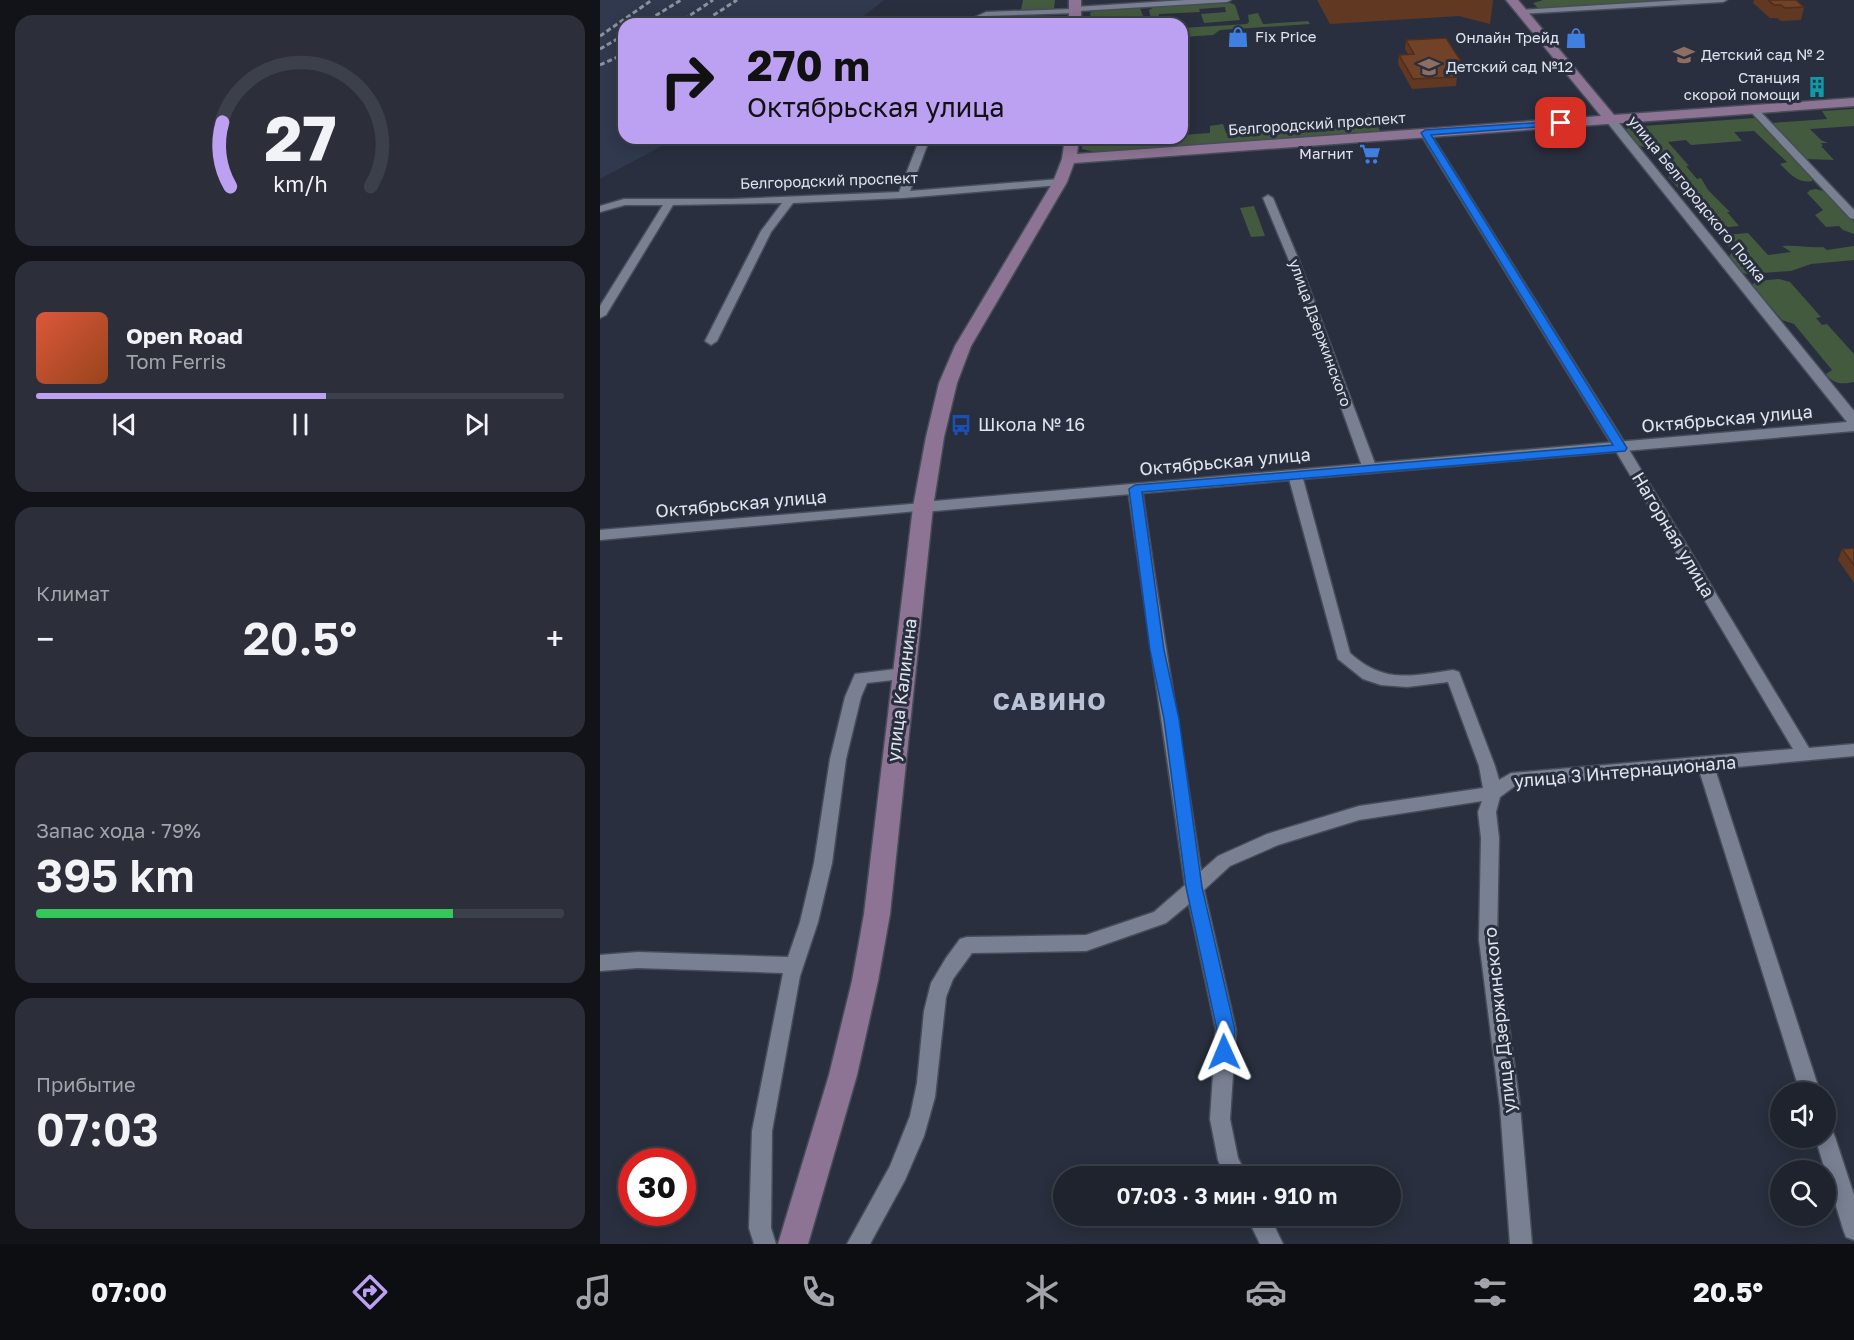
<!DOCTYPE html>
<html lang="ru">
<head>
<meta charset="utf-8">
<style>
  :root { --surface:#1f232e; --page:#2c2f3a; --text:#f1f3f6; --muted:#a1a4aa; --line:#3c404a; --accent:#bca0f2 }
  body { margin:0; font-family:"Golos Text",sans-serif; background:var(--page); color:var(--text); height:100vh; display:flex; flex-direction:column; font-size:22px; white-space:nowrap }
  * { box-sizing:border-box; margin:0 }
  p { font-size:20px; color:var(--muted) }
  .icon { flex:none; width:33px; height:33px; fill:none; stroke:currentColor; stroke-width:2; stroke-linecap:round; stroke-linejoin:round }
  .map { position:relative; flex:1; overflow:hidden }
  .sheet { display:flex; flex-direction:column; gap:15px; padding:15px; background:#111319; width:600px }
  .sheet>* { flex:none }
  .guide { position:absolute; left:18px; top:18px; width:570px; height:126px; border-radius:18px; box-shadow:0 3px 15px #0003,0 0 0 2px var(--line); background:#bca0f2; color:#111; overflow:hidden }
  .controls { position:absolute; left:1170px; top:1082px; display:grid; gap:12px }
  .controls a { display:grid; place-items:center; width:66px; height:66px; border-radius:50%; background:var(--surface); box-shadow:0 3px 15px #0003,0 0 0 2px var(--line); font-size:30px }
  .speed { position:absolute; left:18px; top:1148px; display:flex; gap:12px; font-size:30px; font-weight:700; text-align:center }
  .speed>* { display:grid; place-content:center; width:78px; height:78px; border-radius:50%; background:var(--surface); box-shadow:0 3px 15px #0003,0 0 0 2px var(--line); line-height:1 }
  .speed .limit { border:9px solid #d22; background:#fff; color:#111 }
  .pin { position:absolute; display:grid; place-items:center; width:51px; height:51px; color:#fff; margin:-26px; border-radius:12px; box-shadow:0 3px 9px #0006 }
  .me { position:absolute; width:66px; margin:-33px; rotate:359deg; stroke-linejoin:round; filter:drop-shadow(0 0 4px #0008) }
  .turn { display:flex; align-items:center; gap:21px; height:126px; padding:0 30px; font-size:27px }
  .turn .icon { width:78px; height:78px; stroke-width:2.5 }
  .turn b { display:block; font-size:42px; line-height:51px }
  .big { font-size:45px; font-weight:600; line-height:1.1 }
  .sheet .widget { flex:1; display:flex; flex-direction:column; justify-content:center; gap:9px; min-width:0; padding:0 21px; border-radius:18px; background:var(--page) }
  .sheet .dial { align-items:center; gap:0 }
  .dial svg { height:156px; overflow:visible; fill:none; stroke:var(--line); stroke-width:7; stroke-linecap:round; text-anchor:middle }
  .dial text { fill:var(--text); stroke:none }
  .song { display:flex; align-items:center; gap:18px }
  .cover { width:72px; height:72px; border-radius:9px; background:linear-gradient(135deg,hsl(10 70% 55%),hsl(20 70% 35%)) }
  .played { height:6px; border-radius:3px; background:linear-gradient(90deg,var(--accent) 55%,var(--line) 55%) }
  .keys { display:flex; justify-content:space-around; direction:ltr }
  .heat { display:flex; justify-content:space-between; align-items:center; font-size:33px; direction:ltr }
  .charge { height:9px; border-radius:4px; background:linear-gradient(90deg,#34c759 79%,var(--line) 0) }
  .trip { position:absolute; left:453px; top:1166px; width:348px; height:60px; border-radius:30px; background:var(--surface); box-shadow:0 3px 15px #0003,0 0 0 2px var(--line); font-weight:600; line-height:60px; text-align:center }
  .tabs { display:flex; height:96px; justify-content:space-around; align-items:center; background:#0c0e12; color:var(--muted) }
  .tabs .icon { width:42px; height:42px }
  .tabs .active { color:var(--accent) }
  .tabs b { font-size:27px; color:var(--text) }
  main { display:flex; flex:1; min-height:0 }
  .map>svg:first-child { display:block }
  .built { fill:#30394d }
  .green { fill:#435a3e }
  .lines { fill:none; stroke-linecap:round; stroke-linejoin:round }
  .minor-casing { stroke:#474c59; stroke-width:3 }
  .tertiary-casing { stroke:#474c59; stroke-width:3 }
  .secondary-casing { stroke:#474c59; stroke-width:3 }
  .minor { fill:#788092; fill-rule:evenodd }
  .tertiary { fill:#788092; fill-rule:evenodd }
  .secondary { fill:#8d7494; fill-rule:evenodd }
  .rail { stroke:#8c929e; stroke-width:3; stroke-dasharray:5 3; stroke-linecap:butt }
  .wall { fill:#613922 }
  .building { fill:#714227; stroke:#4f2e1b; stroke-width:1.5 }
  .route { fill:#1a73e8; stroke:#114b97; stroke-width:1.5 }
  .labels { text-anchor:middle; stroke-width:6; stroke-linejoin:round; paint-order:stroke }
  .far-poi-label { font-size:15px; fill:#dfe4ee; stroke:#292f3e; text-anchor:start }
  .far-street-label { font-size:15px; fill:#dfe4ee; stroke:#292f3e }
  .street-label { font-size:18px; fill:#dfe4ee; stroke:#292f3e }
  .poi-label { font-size:18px; fill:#dfe4ee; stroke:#292f3e; text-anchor:start }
  .district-label { font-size:24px; font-weight:bold; letter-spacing:1.5px; fill:#bac2d5; stroke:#292f3e }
</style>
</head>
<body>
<main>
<section class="sheet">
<div class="widget dial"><svg viewBox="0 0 100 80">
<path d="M14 69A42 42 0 1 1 86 69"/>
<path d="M14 69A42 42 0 0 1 10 36" stroke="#bca0f2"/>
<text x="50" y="56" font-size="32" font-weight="700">27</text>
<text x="50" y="72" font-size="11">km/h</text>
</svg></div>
<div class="widget">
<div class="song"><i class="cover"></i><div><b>Open Road</b><p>Tom Ferris</p></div></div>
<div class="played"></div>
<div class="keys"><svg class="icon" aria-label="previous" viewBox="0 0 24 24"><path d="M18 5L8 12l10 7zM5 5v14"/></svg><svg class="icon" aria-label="pause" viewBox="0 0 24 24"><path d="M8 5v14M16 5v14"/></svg><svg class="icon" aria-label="next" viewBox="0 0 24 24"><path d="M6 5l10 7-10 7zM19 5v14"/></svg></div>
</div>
<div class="widget"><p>Климат</p>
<div class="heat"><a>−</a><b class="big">20.5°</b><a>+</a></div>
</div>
<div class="widget"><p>Запас хода · 79%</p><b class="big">395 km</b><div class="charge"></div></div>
<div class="widget"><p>Прибытие</p><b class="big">07:03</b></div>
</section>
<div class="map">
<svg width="1254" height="1244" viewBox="0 0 1254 1244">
  <rect width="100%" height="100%" fill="#292f3e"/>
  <!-- built -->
  <path class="built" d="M0,0H284L254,24H24V138H77L0,179Z"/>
  <!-- green -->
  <path class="green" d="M423,0H455L454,10H421Z
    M943,0H1095L939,9L933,3Z
    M631,3L635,5L640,20L604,23L601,14L626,12L625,7L599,9L600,12L559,14V24H552L549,10L554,7Z
    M540,8L546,24H492L490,13L493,11Z
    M658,13L663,24L708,21L710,24L620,30L613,35L582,37V28L647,24L649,22L648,15Z
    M1254,109V126L1210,129L1221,140L1228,143H1221L1223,146H1221L1234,160L1205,159L1172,123L1227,119L1222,111Z
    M767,113L774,116L780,131L495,152L482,149L483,138H582V135L610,133V126L623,124L626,133L771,122Z
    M1155,118L1213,178L1212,181C1198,184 1189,173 1180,164L1187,162L1154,131L1134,132L1142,141L1091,145L1086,140L1068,142L1089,166H1086L1097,179L1101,178L1108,190L1130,212H1127L1139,226L1120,228L1112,226L1068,177L1073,173L1052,148L1038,146L1025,130L1029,127Z
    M1216,189L1227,192L1254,222V234L1243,230L1239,226L1226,227L1215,215L1223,210L1207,193L1210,190Z
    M654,206L665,236L651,237L640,208Z
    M1148,233L1168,255L1191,252L1182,246C1198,245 1208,248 1223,247L1227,250L1254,246V260L1211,264L1191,271L1146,274L1141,272L1129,258L1132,251L1121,238L1125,235Z
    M1179,279L1190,282L1221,317L1216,318L1222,325L1227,324L1254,354V382C1242,384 1234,385 1226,374L1232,370L1194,324L1182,320L1152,285L1156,281Z"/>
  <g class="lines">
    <defs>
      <path id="minor" d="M586,0H631L627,2L479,11L475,13L387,16L371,24H360L386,12L471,9L475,7Z
        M1082,0H1127L1123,2L921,14L917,12L921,10Z
        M1151,108H1157L1254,210V219L1250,218L1151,112Z
        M825,130L830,133L1028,448L1209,748L1254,744V756L1115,769L1220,1092H1200L1099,770L915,786L900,797L896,812L899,838L897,940L920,1106L932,1244H910L900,1106L879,940L881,838L878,812L882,801L759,820L678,845L630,866L604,890L636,1030L630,1119L638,1158L647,1176H625L618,1160L610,1119L616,1030L589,904L566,923L486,951L372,953L353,979L346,997L335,1097L324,1136L305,1180L270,1244H247L290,1166L310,1116L317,1083L324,1011L331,983L346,958L360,939L367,937L486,935L554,912L585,885C567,753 546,621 528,489L530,486L535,485L542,489C560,617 582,743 601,871L618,856L667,834L759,806L883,788L879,766L848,682L807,687L781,685L763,679L738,659L688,475L695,471L702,475L750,653C784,684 811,676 853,670L859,672L895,766L899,780L911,773L1193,749L1014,448L820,133Z
        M320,138H330L310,191L460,179L465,182L460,185L303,198L193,203L171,232L117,341L111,345L105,341L161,231L182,203L73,205L6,315L0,318V306L63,205H25L0,212V206L24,199H133L299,192Z
        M668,195L673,198L698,258L777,469L775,472L770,473L763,469L688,258L663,198Z
        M323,503L328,504L330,507L328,510L0,540V530Z
        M304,668L310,670L312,674L310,678L267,683L261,697L246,759L232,863L218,922L200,976L172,1131L171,1228L176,1244H154L149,1228L152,1131L183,973L38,968L0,971V955L38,952L188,957L200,922L214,863L230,759L245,697L255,674Z
        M1226,1127L1232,1130L1235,1137L1254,1195V1240L1246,1237L1243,1229L1215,1137H1226Z
        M646,1215H669L683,1244H660Z"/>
      <path id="tertiary" d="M1011,117L1015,118L1254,411V431L323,512L317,511L315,507L317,503L323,502L1247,422L1007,122L1005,120Z"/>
      <path id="secondary" d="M469,0H481V24H469Z
        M906,0H918L1014,115L1254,98V106L474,163L467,182L371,346L357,383L344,437L333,507L290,914L278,981L257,1075L208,1244H178L229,1075L252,981L264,914L313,507L326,437L339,383L355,346L453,182L462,159L465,138H479L477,154L1001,116Z"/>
    </defs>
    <!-- minor casing -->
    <use href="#minor" class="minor-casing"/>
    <!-- tertiary casing -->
    <use href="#tertiary" class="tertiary-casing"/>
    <!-- secondary casing -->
    <use href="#secondary" class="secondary-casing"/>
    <!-- minor -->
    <use href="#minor" class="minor"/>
    <!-- tertiary -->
    <use href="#tertiary" class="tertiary"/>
    <!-- secondary -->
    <use href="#secondary" class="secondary"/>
    <!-- rail -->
    <path class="rail" d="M42,24L81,0
      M77,24L113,0
      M100,24L137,0
      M0,36L52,0
      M0,49L24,35
      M0,65L24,54"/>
  </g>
  <!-- wall -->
  <path class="wall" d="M717,0H893L890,24L859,16L730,24Z
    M1154,0H1196L1204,7L1201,20L1181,21L1177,18H1170L1153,3Z
    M806,40L861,61L860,70L853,71L857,77L856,86L812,89L798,64L799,55L808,54L805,49Z
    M1254,548V583L1238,560L1242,549Z"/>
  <!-- building -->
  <path class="building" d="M1168,0H1196L1204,7L1185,8L1181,5H1174Z
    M846,38L861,61L847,62L857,77L813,79L799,55L814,54L806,40Z
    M1254,548V565L1242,549Z"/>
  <!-- route -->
  <path class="route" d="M961,121L965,123L964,125L831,135L1027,448L1025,451L542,492L564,650L579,719L602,887L635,1030L633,1052L631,1058L624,1060L618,1058L615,1052L617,1030L586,887L564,719L550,650L529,489L535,485L1013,445L821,133L825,130Z"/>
  <!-- icons -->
  <defs>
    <symbol id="shop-bare" viewBox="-9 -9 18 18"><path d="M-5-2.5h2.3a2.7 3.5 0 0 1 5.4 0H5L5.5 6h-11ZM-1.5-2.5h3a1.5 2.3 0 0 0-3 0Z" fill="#3f7fe0" stroke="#292f3e" stroke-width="2.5" paint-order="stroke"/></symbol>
    <symbol id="school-bare" viewBox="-9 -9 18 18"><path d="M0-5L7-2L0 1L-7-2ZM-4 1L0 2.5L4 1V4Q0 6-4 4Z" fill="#8d6e63" stroke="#292f3e" stroke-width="2.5" paint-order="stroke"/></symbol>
    <symbol id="building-bare" viewBox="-9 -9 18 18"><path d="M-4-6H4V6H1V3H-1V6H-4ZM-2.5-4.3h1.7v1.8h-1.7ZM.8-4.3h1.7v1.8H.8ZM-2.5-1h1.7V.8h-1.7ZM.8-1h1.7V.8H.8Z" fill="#0f9aa8" stroke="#292f3e" stroke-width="2.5" paint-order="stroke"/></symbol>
    <symbol id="supermarket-bare" viewBox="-9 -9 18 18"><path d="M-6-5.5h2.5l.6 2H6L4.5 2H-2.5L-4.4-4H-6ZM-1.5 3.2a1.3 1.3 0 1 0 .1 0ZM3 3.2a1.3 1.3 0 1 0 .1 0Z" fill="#3f7fe0" stroke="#292f3e" stroke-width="2.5" paint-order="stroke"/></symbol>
    <symbol id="bus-bare" viewBox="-9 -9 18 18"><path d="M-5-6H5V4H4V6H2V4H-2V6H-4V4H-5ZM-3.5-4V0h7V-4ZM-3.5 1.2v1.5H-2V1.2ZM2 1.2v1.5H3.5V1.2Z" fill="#1a4fb4" stroke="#292f3e" stroke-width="2.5" paint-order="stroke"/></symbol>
  </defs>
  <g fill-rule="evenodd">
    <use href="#shop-bare" x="623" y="22" width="30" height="30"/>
    <use href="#shop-bare" x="961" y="23" width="30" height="30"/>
    <use href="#school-bare" x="1069" y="40" width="30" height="30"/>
    <use href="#school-bare" x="814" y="52" width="30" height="30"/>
    <use href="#building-bare" x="1202" y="72" width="30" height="30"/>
    <use href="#supermarket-bare" x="755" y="139" width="30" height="30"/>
    <use href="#bus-bare" x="346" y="410" width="30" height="30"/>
  </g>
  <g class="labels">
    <!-- far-poi labels -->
    <g class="far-poi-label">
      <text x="655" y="42">Fix Price</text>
      <text x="959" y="43" text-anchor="end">Онлайн Трейд</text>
      <text x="1101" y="60">Детский сад № 2</text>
      <text x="846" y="72">Детский сад №12</text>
      <text x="1200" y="83" text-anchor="end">Станция<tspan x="1200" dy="17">скорой помощи</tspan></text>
      <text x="753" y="159" text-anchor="end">Магнит</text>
    </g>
    <!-- far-street labels -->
    <g class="far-street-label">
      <text transform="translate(717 124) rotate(-4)" y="5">Белгородский проспект</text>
      <text transform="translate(229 181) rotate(-2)" y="5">Белгородский проспект</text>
      <text transform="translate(1097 199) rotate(51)" y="5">улица Белгородского Полка</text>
      <text transform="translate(720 333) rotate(70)" y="5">улица Дзержинского</text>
    </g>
    <!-- street labels -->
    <g class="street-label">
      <text transform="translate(1127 419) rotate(-5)" y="6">Октябрьская улица</text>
      <text transform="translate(625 462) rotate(-5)" y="6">Октябрьская улица</text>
      <text transform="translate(141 504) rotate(-5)" y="6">Октябрьская улица</text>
      <text transform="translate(1073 535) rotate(59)" y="6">Нагорная улица</text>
      <text transform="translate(302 690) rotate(-83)" y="6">улица Калинина</text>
      <text transform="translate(1025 772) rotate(-5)" y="6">улица 3 Интернационала</text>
      <text transform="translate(900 1020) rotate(-96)" y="6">улица Дзержинского</text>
    </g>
    <!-- poi labels -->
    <g class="poi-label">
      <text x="378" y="431">Школа № 16</text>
    </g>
    <!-- district labels -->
    <g class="district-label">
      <text x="450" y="710">САВИНО</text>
    </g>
  </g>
</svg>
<div class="controls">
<a><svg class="icon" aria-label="sound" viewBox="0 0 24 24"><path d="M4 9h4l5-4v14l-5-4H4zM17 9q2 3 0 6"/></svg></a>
<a><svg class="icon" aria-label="search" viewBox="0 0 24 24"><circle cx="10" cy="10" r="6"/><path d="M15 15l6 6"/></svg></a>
</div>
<div class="speed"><div class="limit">30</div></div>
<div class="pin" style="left:961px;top:123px;background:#d93025"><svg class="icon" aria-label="arrive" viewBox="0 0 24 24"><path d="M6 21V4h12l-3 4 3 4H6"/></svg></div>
<svg class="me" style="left:624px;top:1052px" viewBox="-20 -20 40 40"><path d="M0-17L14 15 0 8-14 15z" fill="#1a73e8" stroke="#fff" stroke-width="4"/></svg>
<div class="trip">07:03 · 3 мин · 910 m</div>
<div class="guide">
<div class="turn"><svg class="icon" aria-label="right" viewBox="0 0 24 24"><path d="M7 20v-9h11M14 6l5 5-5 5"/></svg><div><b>270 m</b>Октябрьская улица</div></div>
</div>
</div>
</main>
<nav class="tabs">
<b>07:00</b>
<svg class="icon active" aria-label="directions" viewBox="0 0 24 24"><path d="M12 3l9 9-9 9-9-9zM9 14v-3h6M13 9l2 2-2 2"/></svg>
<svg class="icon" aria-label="music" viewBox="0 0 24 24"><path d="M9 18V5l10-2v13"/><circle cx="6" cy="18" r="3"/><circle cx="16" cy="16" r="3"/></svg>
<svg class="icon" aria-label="phone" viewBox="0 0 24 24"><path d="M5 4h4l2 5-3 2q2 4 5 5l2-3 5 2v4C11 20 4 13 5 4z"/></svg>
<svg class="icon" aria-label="climate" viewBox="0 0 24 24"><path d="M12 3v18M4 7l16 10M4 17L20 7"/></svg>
<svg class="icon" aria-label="car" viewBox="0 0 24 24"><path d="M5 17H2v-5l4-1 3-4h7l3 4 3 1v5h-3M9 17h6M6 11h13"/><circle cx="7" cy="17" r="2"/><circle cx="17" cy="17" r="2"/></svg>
<svg class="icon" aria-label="filters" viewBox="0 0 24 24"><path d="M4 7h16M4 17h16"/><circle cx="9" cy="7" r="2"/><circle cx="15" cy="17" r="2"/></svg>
<b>20.5°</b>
</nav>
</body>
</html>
